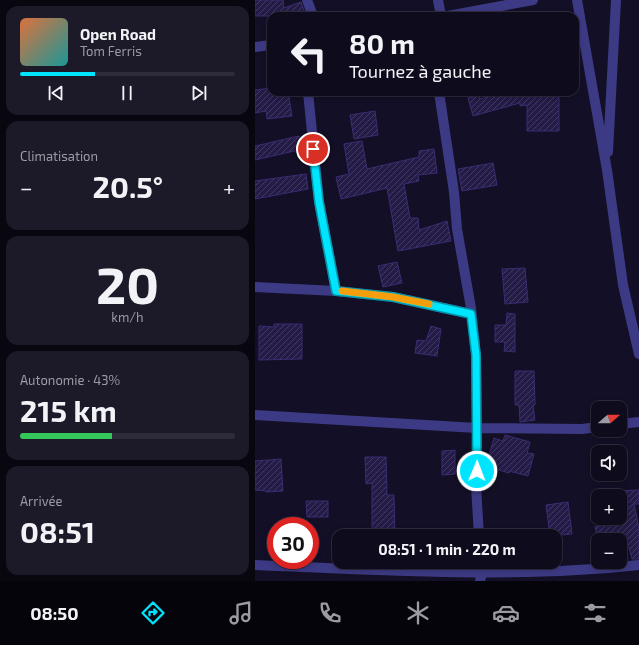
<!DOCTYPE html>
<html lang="fr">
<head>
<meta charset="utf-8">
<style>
  :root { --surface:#0e0b1c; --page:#1c1929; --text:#f1f3f6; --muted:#9b9ba3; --line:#2e2b3b; --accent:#00e5ff }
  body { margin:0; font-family:"Exo 2",sans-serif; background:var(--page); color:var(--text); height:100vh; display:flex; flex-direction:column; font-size:15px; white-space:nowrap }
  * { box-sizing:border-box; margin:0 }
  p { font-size:13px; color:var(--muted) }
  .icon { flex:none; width:22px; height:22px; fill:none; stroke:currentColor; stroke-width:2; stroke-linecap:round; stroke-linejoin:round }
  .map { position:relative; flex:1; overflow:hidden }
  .panel { display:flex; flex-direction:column; gap:6px; padding:6px; background:#08060f; width:255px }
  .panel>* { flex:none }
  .banner { position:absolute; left:12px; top:12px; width:312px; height:84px; border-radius:12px; box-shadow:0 2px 6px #0003,0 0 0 1px var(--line); background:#0e0b1c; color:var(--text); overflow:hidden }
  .needle { width:26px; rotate:70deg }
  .tools { position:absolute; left:336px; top:401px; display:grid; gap:8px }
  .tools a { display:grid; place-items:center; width:36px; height:36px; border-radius:8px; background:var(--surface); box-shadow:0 2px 6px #0003,0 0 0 1px var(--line); font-size:20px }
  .speed { position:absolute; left:12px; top:517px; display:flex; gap:8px; font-size:20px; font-weight:700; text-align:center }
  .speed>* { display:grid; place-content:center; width:52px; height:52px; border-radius:50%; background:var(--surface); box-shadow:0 2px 6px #0003,0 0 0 1px var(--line); line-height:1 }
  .speed .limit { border:6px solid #d22; background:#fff; color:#111 }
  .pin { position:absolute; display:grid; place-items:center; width:34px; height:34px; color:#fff; margin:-17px; border:2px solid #fff; border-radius:50%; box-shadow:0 1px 4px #0007 }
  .me { position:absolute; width:44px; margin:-22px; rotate:1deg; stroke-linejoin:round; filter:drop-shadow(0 0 3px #0008) }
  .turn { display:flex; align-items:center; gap:14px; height:84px; padding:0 16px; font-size:18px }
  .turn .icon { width:52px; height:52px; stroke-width:2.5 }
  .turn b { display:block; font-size:28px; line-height:34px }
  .big { font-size:30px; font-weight:700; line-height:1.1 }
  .panel .tile { flex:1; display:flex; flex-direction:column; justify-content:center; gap:6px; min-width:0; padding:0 14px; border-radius:12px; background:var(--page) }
  .panel .dial { align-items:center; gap:0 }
  .dial b { font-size:52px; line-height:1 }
  .song { display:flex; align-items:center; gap:12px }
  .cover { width:48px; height:48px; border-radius:6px; background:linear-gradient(135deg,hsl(20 70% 55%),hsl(180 70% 35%)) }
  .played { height:4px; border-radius:2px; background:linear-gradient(90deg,var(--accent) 35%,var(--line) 35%) }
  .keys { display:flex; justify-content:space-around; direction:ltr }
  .heat { display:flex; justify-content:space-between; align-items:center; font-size:22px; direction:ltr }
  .charge { height:6px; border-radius:3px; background:linear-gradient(90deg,#34c759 43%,var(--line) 0) }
  .trip { position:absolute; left:77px; top:529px; width:230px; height:40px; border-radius:12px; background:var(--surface); box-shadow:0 2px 6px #0003,0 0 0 1px var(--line); font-weight:700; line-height:40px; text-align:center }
  .tabs { display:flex; height:64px; justify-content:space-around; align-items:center; background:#06040b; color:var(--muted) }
  .tabs .icon { width:28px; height:28px }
  .tabs .selected { color:var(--accent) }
  .tabs b { font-size:18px; color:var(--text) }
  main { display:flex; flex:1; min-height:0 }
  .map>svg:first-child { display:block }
  .building { fill:url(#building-hatch); stroke:#3b2d73 }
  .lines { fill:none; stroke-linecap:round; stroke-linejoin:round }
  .minor { stroke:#3d3a85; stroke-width:10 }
  .route-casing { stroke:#0095a6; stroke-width:10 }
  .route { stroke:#00e5ff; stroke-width:7 }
  .slow { stroke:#f59e0b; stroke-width:7 }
</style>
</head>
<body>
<main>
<section class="panel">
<div class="tile">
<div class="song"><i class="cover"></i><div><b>Open Road</b><p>Tom Ferris</p></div></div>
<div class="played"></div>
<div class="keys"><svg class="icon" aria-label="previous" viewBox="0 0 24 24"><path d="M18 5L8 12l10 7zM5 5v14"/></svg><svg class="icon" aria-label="pause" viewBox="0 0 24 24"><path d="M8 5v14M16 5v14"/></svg><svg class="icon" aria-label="next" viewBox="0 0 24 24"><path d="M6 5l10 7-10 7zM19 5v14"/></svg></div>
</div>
<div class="tile"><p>Climatisation</p>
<div class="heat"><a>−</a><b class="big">20.5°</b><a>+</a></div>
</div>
<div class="tile dial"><b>20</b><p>km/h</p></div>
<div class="tile"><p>Autonomie · 43%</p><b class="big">215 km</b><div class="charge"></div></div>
<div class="tile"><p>Arrivée</p><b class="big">08:51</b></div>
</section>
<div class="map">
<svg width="384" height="581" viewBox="0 0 384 581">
  <defs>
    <pattern id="building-hatch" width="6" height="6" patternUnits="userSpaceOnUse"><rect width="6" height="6" fill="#241b47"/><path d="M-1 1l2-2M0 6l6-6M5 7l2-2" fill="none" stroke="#433b63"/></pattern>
  </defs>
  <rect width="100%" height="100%" fill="#130f26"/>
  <!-- building -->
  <path class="building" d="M0,0H28L29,8L46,2L50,13L30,16H0Z
    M16,88V92H33L37,116L12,119L11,111L0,113V90Z
    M263,92H304V131H272V105L265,106V103L218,116L213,98L224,96L225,99L239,95L240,99Z
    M120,111L123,135L99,139L95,115Z
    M44,136L48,149L0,160V146Z
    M107,141L112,169L164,157V151L179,149L182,173L163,175L164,181L149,184L155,218H163L164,230L192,221L196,241L143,251L132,188L86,199L81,177L94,174L89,144Z
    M238,163L242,185L207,191L203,169Z
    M51,174L53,189L0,199V181Z
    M142,262L147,283L128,287L123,266Z
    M270,268L273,302L250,304L247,269Z
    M252,313L260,314V352L249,351L250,342H240V325H251Z
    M19,324H47V359L4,360V326L19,327Z
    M176,326L186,329L182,356L160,353L162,340L171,341Z
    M260,371H279L280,405H278L280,420L265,422L264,405H260Z
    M250,435L275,442L272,453L279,454L273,476L254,471V473L231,466L239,438L248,441Z
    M200,450V474L187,475V451Z
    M110,457H131L132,495H139L140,536H117V483L111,484Z
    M26,459L28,491L11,492V491L0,490V461Z
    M384,490V504H379L384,529V559H377L374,547L365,549V540H343L340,527L365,522V491Z
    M51,501H73V517H52Z
    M313,502L317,534L295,536L291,505Z"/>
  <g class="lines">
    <!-- minor -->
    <path class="minor" d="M52,0L58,16
      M183,0L186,16
      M322,0L352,170L368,285L384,354
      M193,16L278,0
      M0,47L16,45
      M53,92L64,202L81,291
      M184,92L199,192L202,229L216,308L221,355L222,428L221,486L224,536
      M353,152L361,0
      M0,287L81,291L138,297L216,314
      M0,415L222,428L327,429L343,427
      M365,424L384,422
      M0,565C127,570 258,579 384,565
      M225,581L227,573L226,562"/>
  </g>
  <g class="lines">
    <defs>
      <path id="route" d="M58,149L64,202L81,291L138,297L216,314L221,355L222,471"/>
    </defs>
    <!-- route casing -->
    <use href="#route" class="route-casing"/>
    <!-- route -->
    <use href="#route" class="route"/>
    <!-- slow -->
    <path class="slow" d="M87,291L138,297L174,304"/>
  </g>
</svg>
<div class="tools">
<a><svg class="needle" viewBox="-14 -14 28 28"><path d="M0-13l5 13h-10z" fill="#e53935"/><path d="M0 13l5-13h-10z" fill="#9b9ba3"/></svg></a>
<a><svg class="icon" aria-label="sound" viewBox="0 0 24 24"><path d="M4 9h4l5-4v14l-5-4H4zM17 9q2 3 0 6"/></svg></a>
<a>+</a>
<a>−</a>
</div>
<div class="speed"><div class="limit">30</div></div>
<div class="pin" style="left:58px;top:149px;background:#d93025"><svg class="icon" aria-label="arrive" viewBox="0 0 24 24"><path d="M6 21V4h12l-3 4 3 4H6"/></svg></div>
<svg class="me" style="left:222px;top:471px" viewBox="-20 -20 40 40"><circle r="17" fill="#00e5ff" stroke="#fff" stroke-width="3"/><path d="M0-11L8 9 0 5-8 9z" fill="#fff"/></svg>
<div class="trip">08:51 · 1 min · 220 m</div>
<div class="banner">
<div class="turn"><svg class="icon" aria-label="left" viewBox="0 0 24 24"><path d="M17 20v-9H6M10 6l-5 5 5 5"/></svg><div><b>80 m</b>Tournez à gauche</div></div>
</div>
</div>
</main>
<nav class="tabs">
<b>08:50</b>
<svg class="icon selected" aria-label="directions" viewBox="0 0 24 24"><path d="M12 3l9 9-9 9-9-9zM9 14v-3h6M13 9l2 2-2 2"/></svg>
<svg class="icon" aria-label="music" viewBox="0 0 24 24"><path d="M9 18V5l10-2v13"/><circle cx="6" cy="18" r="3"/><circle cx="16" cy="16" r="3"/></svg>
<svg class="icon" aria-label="phone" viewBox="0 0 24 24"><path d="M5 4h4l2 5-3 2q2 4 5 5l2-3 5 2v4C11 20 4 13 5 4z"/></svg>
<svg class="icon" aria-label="climate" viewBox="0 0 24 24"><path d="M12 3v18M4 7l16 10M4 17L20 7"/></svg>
<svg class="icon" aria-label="car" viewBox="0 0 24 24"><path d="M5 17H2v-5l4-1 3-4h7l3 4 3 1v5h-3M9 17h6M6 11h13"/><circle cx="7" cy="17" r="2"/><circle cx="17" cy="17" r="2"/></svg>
<svg class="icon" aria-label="filters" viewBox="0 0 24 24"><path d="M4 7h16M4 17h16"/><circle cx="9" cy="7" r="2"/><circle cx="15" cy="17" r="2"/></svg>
</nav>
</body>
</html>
